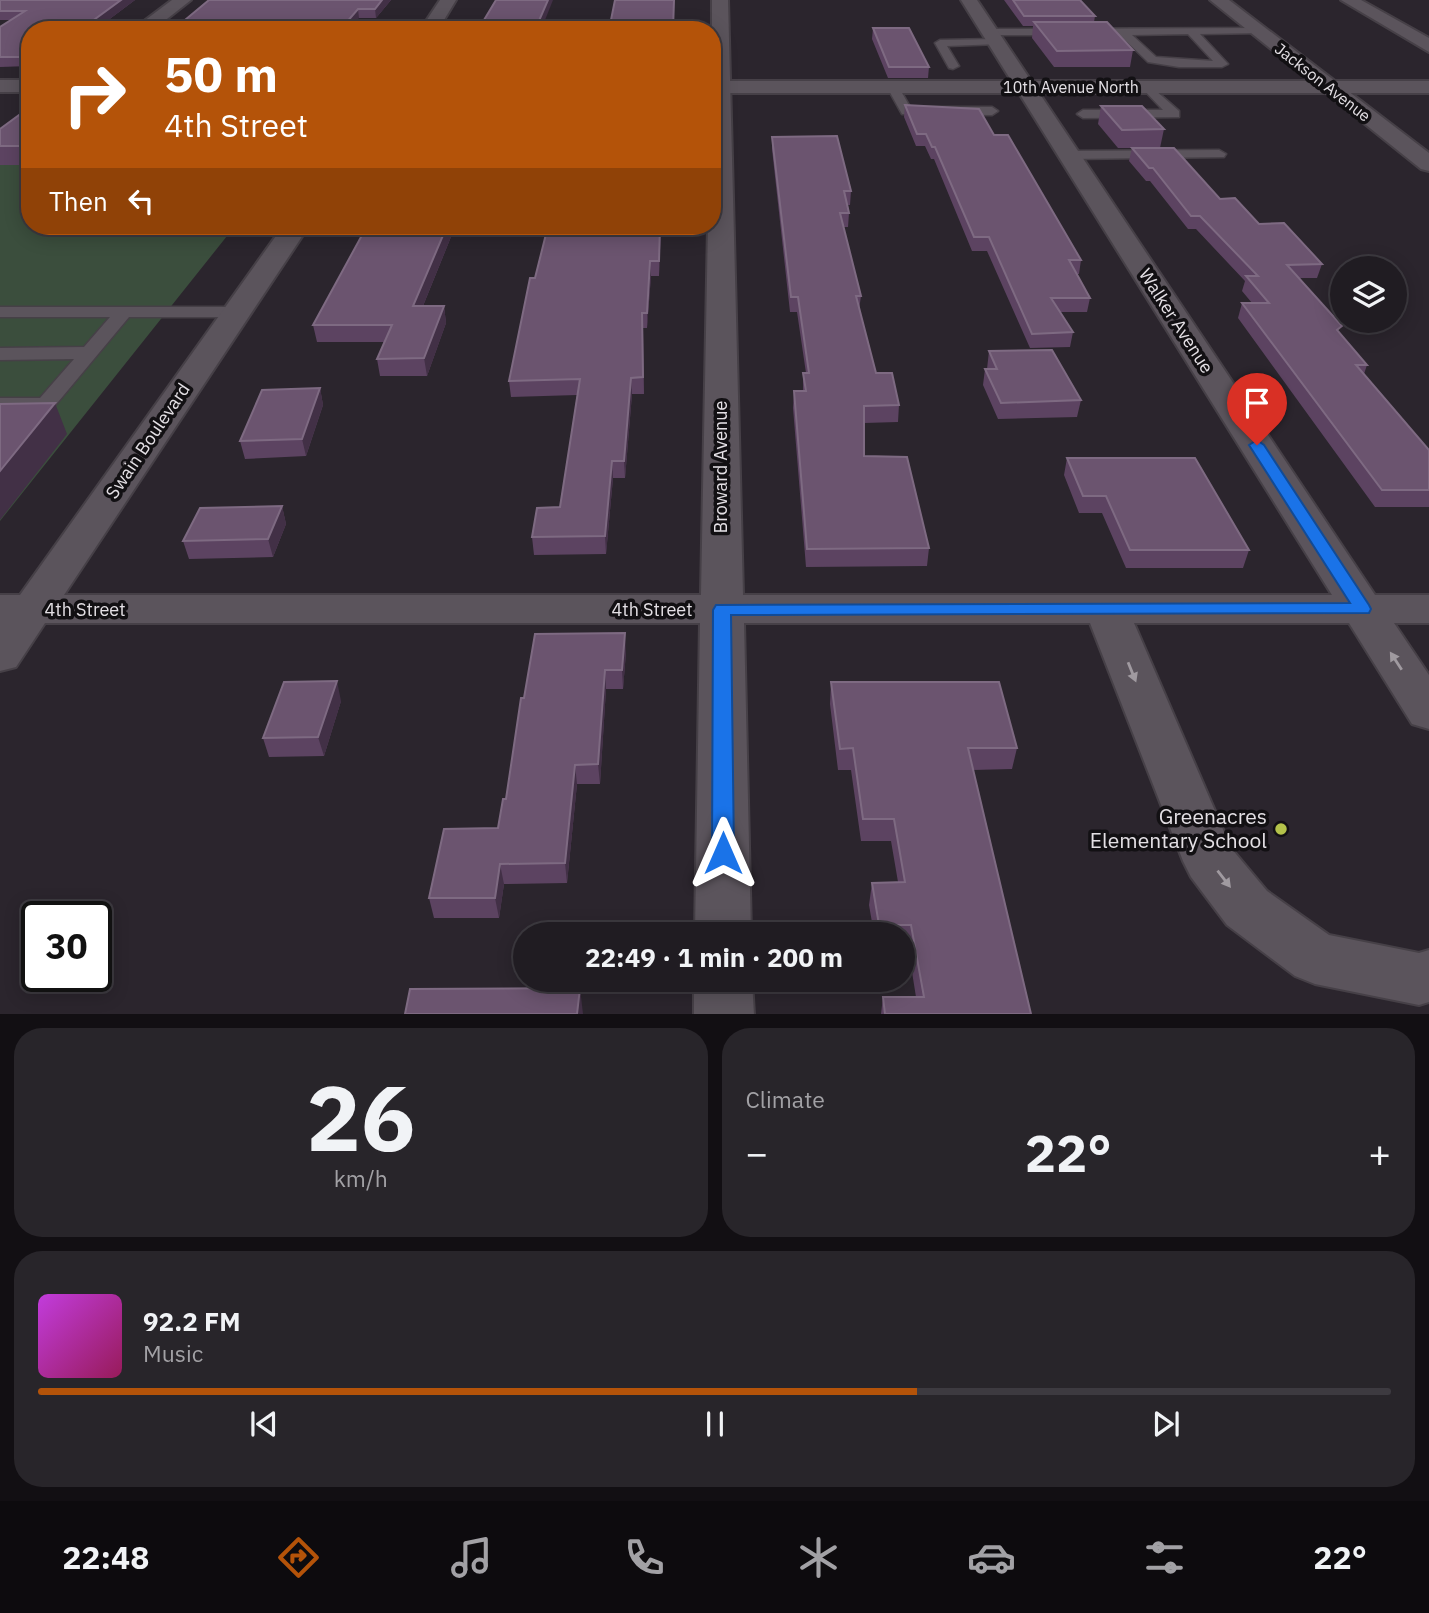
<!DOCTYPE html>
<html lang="en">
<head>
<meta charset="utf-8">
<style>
  :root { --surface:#201c22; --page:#28252a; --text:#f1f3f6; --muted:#a2a1a5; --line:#3d3a40; --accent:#b45309 }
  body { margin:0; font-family:"IBM Plex Sans",sans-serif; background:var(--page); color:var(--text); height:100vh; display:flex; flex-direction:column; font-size:26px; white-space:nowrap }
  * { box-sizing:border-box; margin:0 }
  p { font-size:23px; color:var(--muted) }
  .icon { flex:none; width:38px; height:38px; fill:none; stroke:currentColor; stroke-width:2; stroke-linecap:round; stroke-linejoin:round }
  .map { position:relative; height:1014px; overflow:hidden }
  .panel { display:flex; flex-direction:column; gap:14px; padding:14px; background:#120f13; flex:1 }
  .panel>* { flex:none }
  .hud { position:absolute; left:21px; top:21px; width:700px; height:214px; border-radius:28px; box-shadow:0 4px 18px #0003,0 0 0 2px var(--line); background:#b45309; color:#fff; overflow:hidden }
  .buttons { position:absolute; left:1330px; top:256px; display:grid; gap:14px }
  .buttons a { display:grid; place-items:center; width:77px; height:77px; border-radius:50%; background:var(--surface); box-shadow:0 4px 18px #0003,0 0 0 2px var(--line); font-size:35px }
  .speed { position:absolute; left:21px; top:901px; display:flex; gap:14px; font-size:35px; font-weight:700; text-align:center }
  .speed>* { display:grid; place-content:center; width:91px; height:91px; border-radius:50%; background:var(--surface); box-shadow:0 4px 18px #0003,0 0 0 2px var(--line); line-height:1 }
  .speed .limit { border:4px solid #111; border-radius:10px; background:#fff; color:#111 }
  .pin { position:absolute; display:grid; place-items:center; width:60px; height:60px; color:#fff; margin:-72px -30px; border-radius:50% 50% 50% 0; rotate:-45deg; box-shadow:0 0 7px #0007 }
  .pin .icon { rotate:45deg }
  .me { position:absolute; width:77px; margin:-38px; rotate:0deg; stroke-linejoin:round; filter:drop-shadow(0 0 5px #0008) }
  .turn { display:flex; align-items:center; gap:24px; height:147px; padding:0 28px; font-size:32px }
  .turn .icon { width:91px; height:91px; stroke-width:2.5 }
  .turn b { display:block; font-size:49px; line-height:60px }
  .then { display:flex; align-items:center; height:66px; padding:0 28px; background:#0003; gap:14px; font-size:26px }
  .big { font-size:52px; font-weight:700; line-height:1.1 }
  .panel .tile { flex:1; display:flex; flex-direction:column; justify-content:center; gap:10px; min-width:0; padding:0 24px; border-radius:28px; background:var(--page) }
  .panel .dial { align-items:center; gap:0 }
  .dial b { font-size:91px; line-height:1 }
  .song { display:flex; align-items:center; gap:21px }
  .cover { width:84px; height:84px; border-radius:10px; background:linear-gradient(135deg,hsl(290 70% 55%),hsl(330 70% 35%)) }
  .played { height:7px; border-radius:4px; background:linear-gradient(90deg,var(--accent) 65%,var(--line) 65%) }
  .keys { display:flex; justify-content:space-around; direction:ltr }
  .heat { display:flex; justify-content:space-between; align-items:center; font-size:38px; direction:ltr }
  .panel .tiles { flex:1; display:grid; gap:14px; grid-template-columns:1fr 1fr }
  .tile:last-child { grid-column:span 2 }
  .trip { position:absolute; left:513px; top:922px; width:402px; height:70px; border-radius:35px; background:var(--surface); box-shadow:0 4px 18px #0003,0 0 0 2px var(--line); font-weight:700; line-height:70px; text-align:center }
  .dock { display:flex; height:112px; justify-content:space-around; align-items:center; background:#0d0b0e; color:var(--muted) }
  .dock .icon { width:49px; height:49px }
  .dock .current { color:var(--accent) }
  .dock b { font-size:32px; color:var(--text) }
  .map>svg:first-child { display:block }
  .green { fill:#3b4e3d }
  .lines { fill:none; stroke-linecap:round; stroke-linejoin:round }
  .lane-casing { stroke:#464047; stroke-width:3 }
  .street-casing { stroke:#464047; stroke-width:4 }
  .secondary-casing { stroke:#464047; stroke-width:4 }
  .lane { fill:#5b545c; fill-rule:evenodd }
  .street { fill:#5b545c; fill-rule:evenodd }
  .secondary { fill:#5b545c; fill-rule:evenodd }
  .wall { fill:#5c4361 }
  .shaded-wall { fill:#423046 }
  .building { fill:#6b546f; stroke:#7e6a82; stroke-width:2 }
  .oneway { fill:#a09aa0 }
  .route { fill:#1a73e8; stroke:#114b97; stroke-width:2 }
  .poi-dot { fill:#b4c24a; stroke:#121013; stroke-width:2.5 }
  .labels { text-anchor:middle; stroke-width:7; stroke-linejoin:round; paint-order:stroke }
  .far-street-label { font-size:16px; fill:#e4e0e5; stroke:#121013 }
  .street-label { font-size:18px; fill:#e4e0e5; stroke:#121013 }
  .near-poi-label { font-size:21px; fill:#e4e0e5; stroke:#121013; text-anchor:end }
</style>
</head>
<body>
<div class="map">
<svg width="1429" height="1015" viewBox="0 0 1429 1015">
  <rect width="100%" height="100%" fill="#2b252d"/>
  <!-- green -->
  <path class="green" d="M0,165H30V226H235L0,521Z"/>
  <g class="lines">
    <defs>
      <path id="lane" d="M1258,28L1262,29V33L1200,34L1228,64L1222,67H1179L1148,62L1120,35H989L984,32L989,29ZM1188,34L1213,61L1156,57L1132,35Z
        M996,39L1000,40V44L947,46L959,66L953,69L949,68L935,43L940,40Z
        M893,83L897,84L910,107H992L998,111L992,115L902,114L887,87Z
        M1147,83L1179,111V117L1083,118L1077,114L1083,110H1163L1141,87Z
        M1219,150L1226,154L1224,157L1069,159L1062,155L1069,151Z
        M0,307H236L245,312L236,317H129L53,408L0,410V398H40L74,359L0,360V348L84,347L110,317H0Z"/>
      <path id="street" d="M172,0H191L153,30H132Z
        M440,0H456L438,30H420Z
        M712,0H728L743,595H1332L961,0H977L1375,595H1429V623H1394L1429,675V729L1412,724L1349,623H1134L1231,848L1267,891L1329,935L1419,953L1429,950V1002L1419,1005L1315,984L1295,976L1227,925L1191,877L1183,861L1090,623H744L751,934H695L700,623H45L16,667L0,671V595H20L283,226H309L64,595H701L708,226H712Z
        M1210,0H1229L1429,153V171L1421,169Z
        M694,980H752L754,1015H694Z"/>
      <path id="secondary" d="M1341,0H1361L1429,38V52Z
        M0,80H30V92H0Z
        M712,81H1429V93H712Z"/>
    </defs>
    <!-- lane casing -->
    <use href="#lane" class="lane-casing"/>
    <!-- street casing -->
    <use href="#street" class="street-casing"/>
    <!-- secondary casing -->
    <use href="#secondary" class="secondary-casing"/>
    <!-- lane -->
    <use href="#lane" class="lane"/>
    <!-- street -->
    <use href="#street" class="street"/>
    <!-- secondary -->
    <use href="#secondary" class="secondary"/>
  </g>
  <!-- wall -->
  <path class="wall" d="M0,0H135L95,30H30V66L0,67V27L11,20H0Z
    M209,0H391L376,18H359Z
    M1004,0H1080L1095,16L1094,22L1133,50L1130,67H1054L1032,38L1033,26H1023Z
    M873,28L929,67L928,78H888L872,39Z
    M905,105L994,135L1081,260L1079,274H1076L1090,298L1087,312H1060L1073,332L1070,347L1030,348L987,251H972L934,159H931L925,146H916L904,117Z
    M1101,106L1164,129L1160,148H1118L1098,124Z
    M30,107V165H0V129Z
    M772,137L851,191L850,205H848L849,213L848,227H843L861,296L859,310L876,373L899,405L898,422L864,423V456L929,548L927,566L806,567L793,408L794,391H803V373H806L797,312H790L772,149Z
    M1132,148L1220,199L1322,264L1317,278H1300L1340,333L1367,365L1364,374L1429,450V507H1375L1238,318L1242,303H1252L1242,291L1245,281L1196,229H1188L1150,181H1146L1129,161Z
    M367,226H468L466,232H453L423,306H444L446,323L427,376H380L377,359L384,342H317L313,325Z
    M548,226H661L659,276H651L647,328H643L644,394H632L625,478H613L606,554L534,555L532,537L560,507L577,395L511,397L509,381Z
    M989,351L1081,400L1077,417L998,419L983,385L985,369H987Z
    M320,388L323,405L306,456L245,459L240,441Z
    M1067,458L1249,550L1243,568H1126L1102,513H1079L1064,475Z
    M282,506L286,524L273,557L189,559L183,541Z
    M626,652L623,689H606L600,784H577L567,883L504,884L499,918H434L429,898L498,828L506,799L524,698Z
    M831,682L1017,748L1012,769L973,770L1031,1014H881L883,997H916L908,947H903V934H874L869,905L872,883L898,882L891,841H861L851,770H838L830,704Z
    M341,701L324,756L269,757L263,738Z"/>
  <!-- shaded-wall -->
  <path class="shaded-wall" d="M121,0H135L95,30H80Z
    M382,0H391L376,18L375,9Z
    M548,0H553L541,30H535Z
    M358,9L359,18L349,30H340Z
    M447,226H452L453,232L416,323L413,306Z
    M660,226H661L659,276V261Z
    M650,261L651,276L647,328V313Z
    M444,306L446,323L427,376L424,358Z
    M631,378L632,394L625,478L624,461Z
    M320,388L323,405L306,456L302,439Z
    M55,403L67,434L0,520V471Z
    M612,461L613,478L606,554L605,536Z
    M282,506L286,524L273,557L268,539Z
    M625,633L626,652L623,689L622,670Z
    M605,670L606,689L600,784L598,764Z
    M337,681L341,701L324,756L318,737Z
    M575,765L577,784L567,883L565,863Z
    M500,864L504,884L499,918L495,898Z
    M580,988L583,1014H577Z"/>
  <!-- building -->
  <path class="building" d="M0,0H121L80,30H30V57H0V27L25,11H0Z
    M209,0H382L375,9H358L340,30H173Z
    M496,0H548L535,30H478Z
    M615,0H674L673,30H609Z
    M1013,0H1080L1095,16H1024Z
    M1034,22H1107L1133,50L1057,51Z
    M873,28H909L929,67H889Z
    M905,105L979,109L994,135H1008L1081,260H1069L1090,298H1051L1073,332L1032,334L989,237H974L935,147H932L926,134H917Z
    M1101,106H1142L1164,129L1122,130Z
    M30,107V146H0V129Z
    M837,136L851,191H844L849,213H840L861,296H856L876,373H892L899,405L864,406V456L907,457L929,548L807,549L794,391H806L803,373H809L798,297H791L772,137Z
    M1132,148H1174L1220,199L1235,198L1259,224L1284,223L1322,264L1287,265L1342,326L1337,330L1367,365H1356L1429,450V490H1382L1242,303H1269L1246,276H1258L1200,216H1191L1153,168H1149Z
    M367,226H447L413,306H444L424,358L377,359L392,325H313Z
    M548,226H660L659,261H650L647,313H642L643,377L631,378L624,461H612L605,536L532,537L537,508L560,507L580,379L509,381L530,278H535Z
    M1052,350L1081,400L1001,403L985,369H997L989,351Z
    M320,388L302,439L240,441L262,390Z
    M55,403L0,471V404Z
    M1067,458H1195L1249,550H1130L1106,496H1083Z
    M282,506L268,539L183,541L200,508Z
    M625,633L622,670H605L598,764L575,765L565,863L500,864L495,898H429L444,829L498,828L503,799H506L521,698H524L535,634Z
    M337,681L318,737L263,738L284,682Z
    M831,682H999L1017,748H968L1031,1014H885L883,997H924L911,925H879L872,883L905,882L894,819H863L853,748L840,749Z
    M580,988L577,1014H405L410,989Z"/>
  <!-- one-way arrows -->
  <defs><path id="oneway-solid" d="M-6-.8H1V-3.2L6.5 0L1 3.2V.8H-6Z" transform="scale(1.75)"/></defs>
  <g class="oneway">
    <use href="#oneway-solid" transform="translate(1396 661) rotate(-123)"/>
    <use href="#oneway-solid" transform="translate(1132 672) rotate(68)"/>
    <use href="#oneway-solid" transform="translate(1224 879) rotate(52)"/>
  </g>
  <!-- route -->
  <path class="route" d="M1257,440L1264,445L1369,605L1371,609L1369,613L731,615L734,853L731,859L723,862L715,859L712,853L713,610L716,605L1350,603L1249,445Z"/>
  <!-- markers -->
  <circle class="poi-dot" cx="1281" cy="829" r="7"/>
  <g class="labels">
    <!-- far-street labels -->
    <g class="far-street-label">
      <text transform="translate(1323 82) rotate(38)" y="6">Jackson Avenue</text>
      <text x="1071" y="93">10th Avenue North</text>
    </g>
    <!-- street labels -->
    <g class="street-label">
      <text transform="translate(1176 321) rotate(57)" y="6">Walker Avenue</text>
      <text transform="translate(148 441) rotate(-56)" y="6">Swain Boulevard</text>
      <text transform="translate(721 467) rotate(-90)" y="6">Broward Avenue</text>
      <text x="85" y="616">4th Street</text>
      <text x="652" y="616">4th Street</text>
    </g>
    <!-- near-poi labels -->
    <g class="near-poi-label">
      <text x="1267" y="824">Greenacres<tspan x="1267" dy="24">Elementary School</tspan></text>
    </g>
  </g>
</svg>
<div class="buttons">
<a><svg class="icon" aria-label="layers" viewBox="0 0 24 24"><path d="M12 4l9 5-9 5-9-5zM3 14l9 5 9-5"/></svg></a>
</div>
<div class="speed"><div class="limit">30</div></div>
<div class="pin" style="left:1257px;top:445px;background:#d93025"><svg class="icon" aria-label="arrive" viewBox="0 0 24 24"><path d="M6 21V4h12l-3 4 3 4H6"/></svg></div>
<svg class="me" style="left:723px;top:853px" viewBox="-20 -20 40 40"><path d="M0-17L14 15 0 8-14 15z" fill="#1a73e8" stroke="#fff" stroke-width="4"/></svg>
<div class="trip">22:49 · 1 min · 200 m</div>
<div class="hud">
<div class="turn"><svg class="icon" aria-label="right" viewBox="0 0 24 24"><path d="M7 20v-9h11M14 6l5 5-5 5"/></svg><div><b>50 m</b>4th Street</div></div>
<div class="then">Then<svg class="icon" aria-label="left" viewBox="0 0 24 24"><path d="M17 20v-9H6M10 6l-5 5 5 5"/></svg></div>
</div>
</div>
<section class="panel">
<div class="tiles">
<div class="tile dial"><b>26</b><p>km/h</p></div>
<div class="tile"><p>Climate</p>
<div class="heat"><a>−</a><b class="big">22°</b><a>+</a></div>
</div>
<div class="tile">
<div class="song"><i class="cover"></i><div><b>92.2 FM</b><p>Music</p></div></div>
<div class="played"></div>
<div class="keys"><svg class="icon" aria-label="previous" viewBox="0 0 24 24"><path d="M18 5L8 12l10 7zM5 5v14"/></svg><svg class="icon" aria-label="pause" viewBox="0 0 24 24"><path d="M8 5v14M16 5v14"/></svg><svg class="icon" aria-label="next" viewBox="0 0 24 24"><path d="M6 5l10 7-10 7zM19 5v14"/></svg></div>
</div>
</div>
</section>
<nav class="dock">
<b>22:48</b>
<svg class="icon current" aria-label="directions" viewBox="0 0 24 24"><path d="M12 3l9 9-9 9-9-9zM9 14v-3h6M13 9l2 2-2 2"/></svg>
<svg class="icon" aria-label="music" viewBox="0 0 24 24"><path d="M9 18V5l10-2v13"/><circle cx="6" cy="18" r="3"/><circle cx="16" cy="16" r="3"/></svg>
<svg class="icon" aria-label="phone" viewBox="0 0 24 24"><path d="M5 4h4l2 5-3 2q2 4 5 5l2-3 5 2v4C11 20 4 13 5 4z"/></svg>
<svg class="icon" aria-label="climate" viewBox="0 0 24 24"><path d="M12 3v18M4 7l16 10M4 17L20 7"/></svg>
<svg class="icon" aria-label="car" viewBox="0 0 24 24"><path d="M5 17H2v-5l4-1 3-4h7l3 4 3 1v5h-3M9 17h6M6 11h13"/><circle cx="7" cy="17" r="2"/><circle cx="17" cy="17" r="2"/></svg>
<svg class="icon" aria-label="filters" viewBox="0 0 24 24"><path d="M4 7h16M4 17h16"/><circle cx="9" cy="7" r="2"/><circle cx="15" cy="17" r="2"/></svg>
<b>22°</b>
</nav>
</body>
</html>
